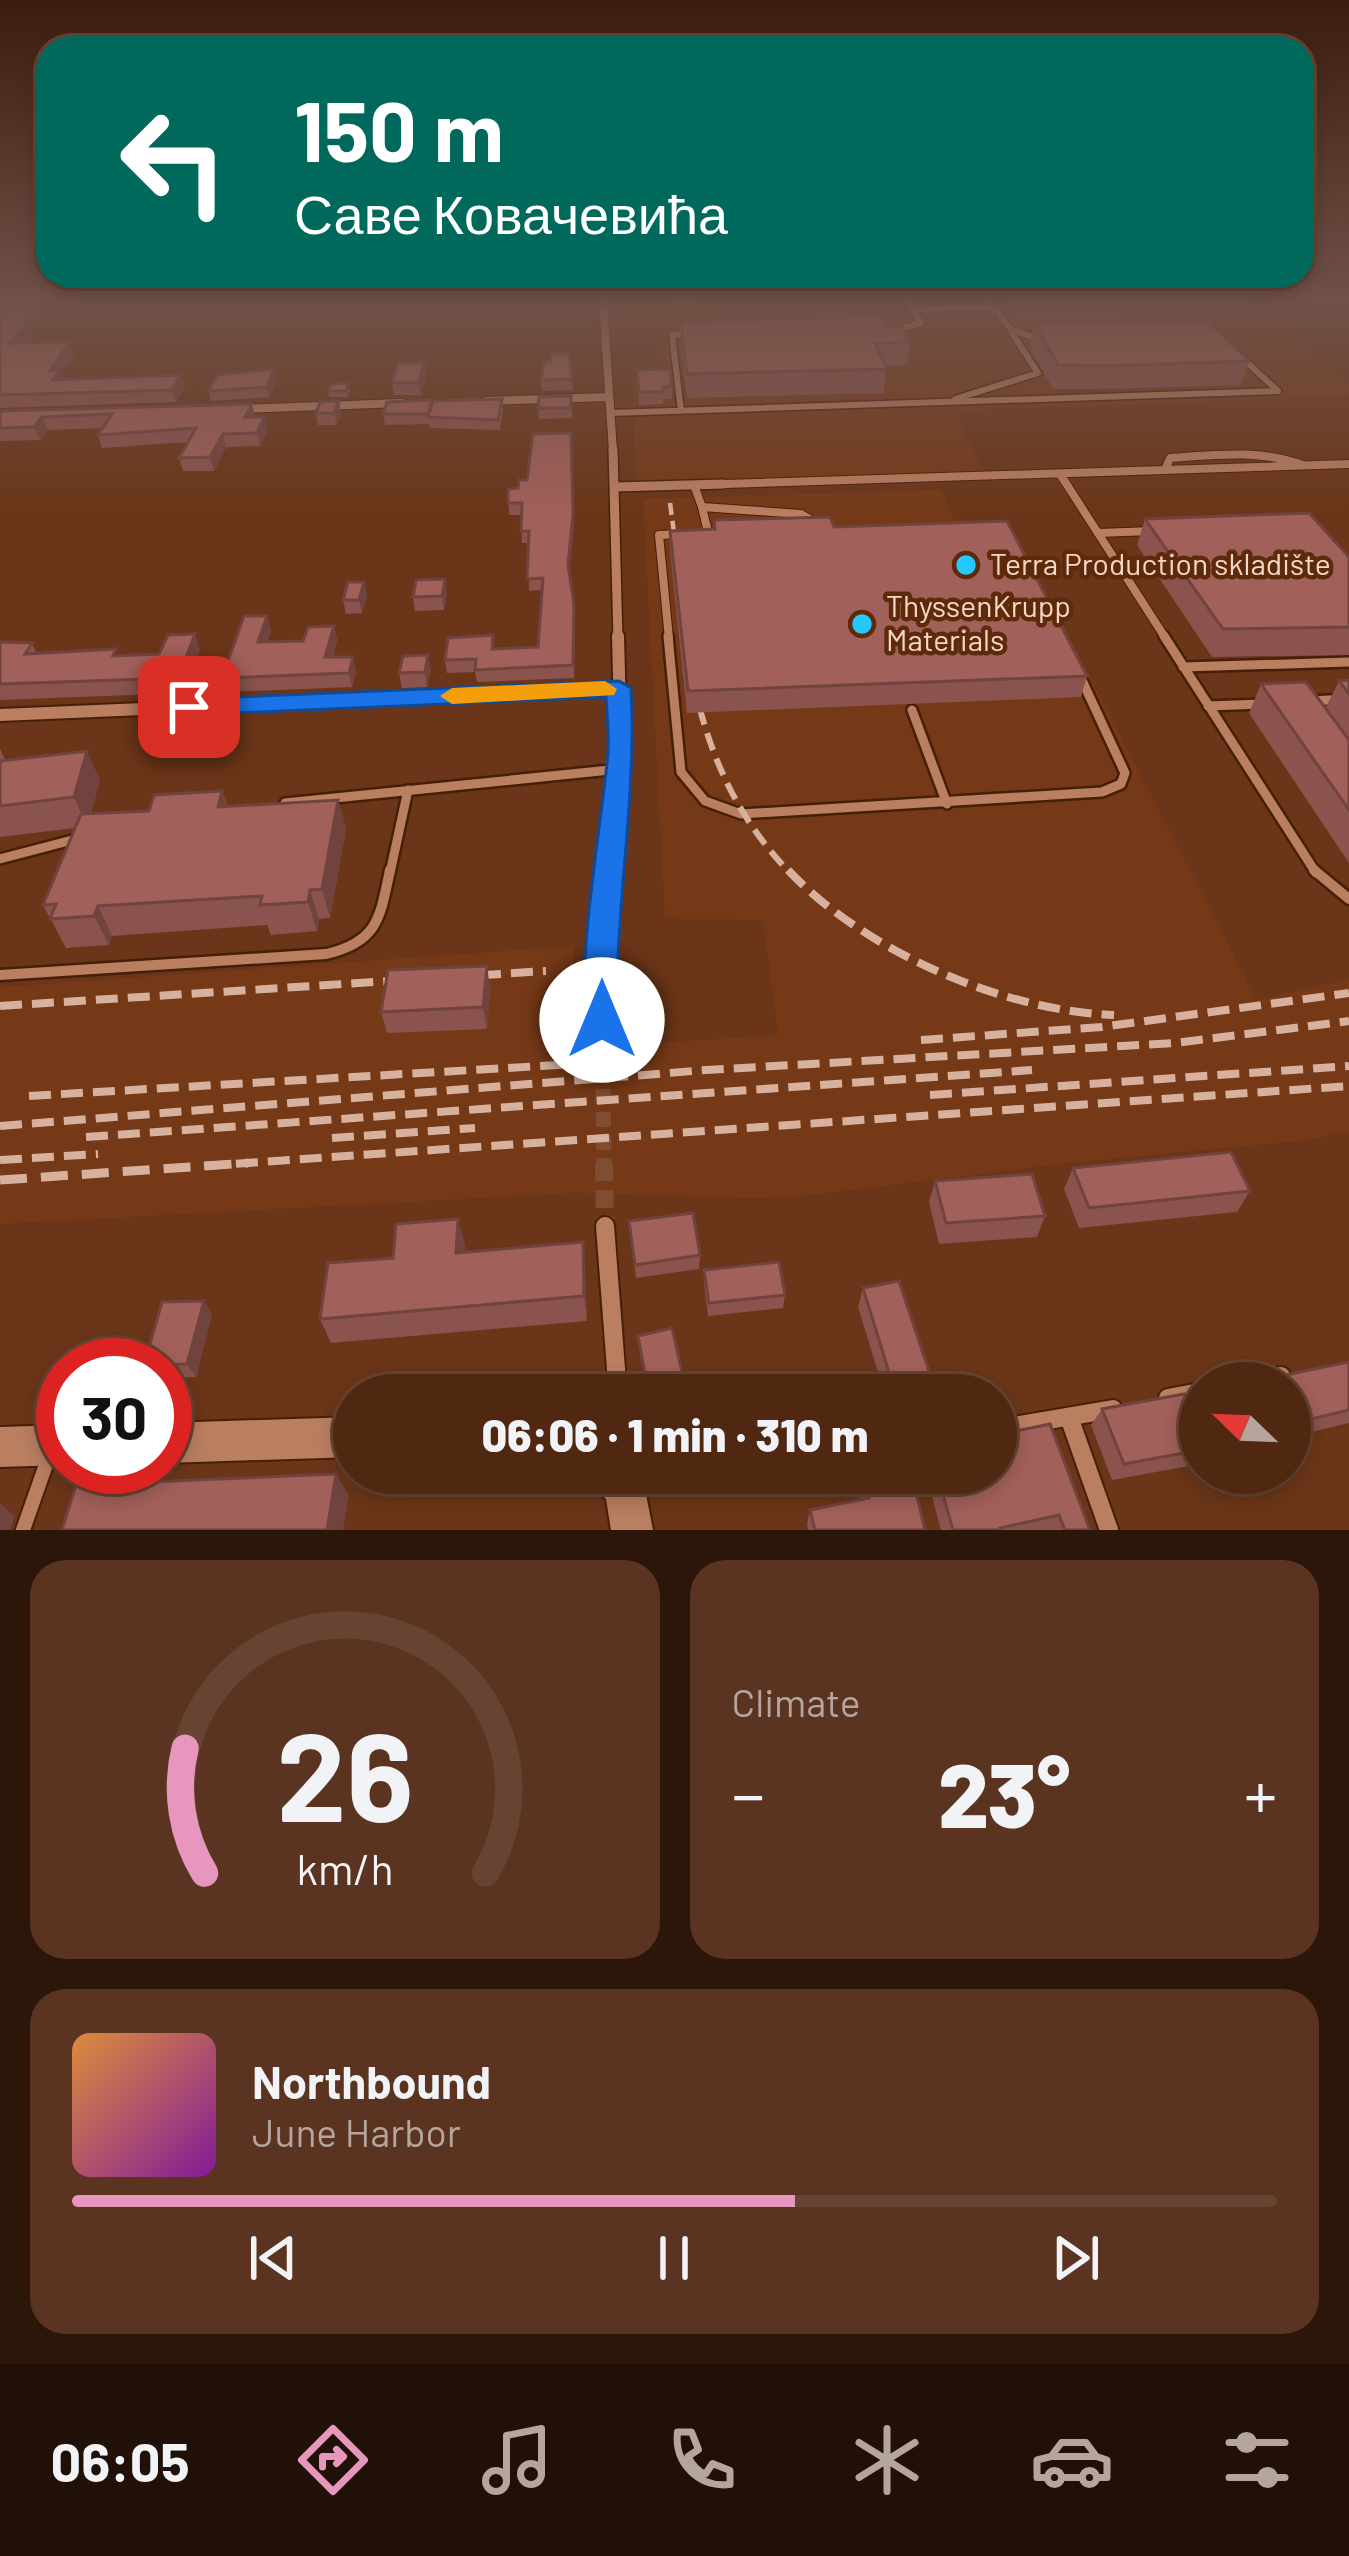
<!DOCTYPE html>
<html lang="en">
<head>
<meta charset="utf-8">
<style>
  :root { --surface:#502812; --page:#5a3420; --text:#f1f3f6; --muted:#b4a69f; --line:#674432; --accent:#e797bd }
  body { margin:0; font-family:Barlow,sans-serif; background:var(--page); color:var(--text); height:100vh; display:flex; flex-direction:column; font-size:45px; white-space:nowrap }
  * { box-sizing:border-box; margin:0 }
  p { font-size:39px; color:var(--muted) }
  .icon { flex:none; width:66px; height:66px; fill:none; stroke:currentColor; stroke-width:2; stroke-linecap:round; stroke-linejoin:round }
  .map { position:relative; height:1530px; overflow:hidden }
  .details { display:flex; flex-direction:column; gap:30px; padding:30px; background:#2c160a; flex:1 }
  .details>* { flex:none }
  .guide { position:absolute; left:36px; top:36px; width:1278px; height:252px; border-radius:36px; box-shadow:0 6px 18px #0003,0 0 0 3px var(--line); background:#00695c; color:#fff; overflow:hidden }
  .needle { width:78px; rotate:293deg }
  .controls { position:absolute; left:1179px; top:1362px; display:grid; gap:24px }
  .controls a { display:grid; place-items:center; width:132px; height:132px; border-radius:50%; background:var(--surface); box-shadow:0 6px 18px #0003,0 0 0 3px var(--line); font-size:60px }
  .speed { position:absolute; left:36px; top:1338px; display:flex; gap:24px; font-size:60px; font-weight:700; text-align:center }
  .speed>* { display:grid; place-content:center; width:156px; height:156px; border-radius:50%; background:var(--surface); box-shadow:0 6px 18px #0003,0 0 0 3px var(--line); line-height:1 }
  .speed .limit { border:18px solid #d22; background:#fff; color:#111 }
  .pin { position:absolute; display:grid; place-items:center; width:102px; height:102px; color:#fff; margin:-51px; border-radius:24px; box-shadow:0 6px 18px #0006 }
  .me { position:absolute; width:132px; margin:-66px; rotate:0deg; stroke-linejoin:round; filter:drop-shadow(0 0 9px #0008) }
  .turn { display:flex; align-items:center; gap:42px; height:252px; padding:0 60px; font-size:54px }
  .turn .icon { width:156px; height:156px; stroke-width:2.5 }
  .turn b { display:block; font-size:84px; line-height:102px }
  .big { font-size:90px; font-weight:800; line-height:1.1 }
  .details .tile { flex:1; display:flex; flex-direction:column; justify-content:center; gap:18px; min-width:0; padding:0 42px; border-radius:36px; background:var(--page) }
  .details .dial { align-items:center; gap:0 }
  .dial svg { height:312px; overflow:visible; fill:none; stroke:var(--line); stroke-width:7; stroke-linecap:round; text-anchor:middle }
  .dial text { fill:var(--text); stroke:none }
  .song { display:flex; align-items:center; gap:36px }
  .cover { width:144px; height:144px; border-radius:18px; background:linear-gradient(135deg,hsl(30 70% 55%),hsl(290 70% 35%)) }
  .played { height:12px; border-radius:6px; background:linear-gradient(90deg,var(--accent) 60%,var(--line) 60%) }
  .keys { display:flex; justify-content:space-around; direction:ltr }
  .heat { display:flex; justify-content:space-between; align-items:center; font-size:66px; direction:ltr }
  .details .tiles { flex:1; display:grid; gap:30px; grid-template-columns:1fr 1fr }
  .tile:last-child { grid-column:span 2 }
  .trip { position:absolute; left:333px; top:1374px; width:684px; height:120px; border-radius:60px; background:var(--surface); box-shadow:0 6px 18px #0003,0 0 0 3px var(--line); font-weight:800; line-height:120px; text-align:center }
  .tabs { display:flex; height:192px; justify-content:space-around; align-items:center; background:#201007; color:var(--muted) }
  .tabs .icon { width:84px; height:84px }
  .tabs .selected { color:var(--accent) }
  .tabs b { font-size:54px; color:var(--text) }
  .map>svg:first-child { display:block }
  .built { fill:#753917 }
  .green { fill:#735163 }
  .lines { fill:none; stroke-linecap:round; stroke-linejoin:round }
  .street-tunnel-far1 { stroke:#7f4d32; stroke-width:15; stroke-dasharray:15 8; stroke-linecap:butt }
  .street-tunnel { stroke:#7f4d32; stroke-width:18; stroke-dasharray:18 9; stroke-linecap:butt }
  .lane-far4-casing { stroke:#461f09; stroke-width:9 }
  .lane-far3-casing { stroke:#461f09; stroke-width:10 }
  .lane-far2-casing { stroke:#461f09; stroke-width:14 }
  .lane-far1-casing { stroke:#461f09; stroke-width:15 }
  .lane-casing { stroke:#461f09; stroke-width:18 }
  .street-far4-casing { stroke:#461f09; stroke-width:10 }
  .street-far3-casing { stroke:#461f09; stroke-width:12 }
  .street-far2-casing { stroke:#461f09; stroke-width:16 }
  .street-far1-casing { stroke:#461f09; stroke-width:20 }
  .street-casing { stroke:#461f09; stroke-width:22 }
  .secondary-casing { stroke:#461f09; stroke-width:4 }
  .lane-far4 { stroke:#ba7e61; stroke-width:6 }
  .lane-far3 { stroke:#ba7e61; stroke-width:8 }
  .lane-far2 { stroke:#ba7e61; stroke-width:9 }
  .lane-far1 { stroke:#ba7e61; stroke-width:10 }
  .lane { stroke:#ba7e61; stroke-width:14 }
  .street-far4 { stroke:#ba7e61; stroke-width:8 }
  .street-far3 { stroke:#ba7e61; stroke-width:9 }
  .street-far2 { stroke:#ba7e61; stroke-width:12 }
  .street-far1 { stroke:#ba7e61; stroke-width:15 }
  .street { stroke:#ba7e61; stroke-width:18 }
  .secondary { fill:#ba7e61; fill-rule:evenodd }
  .rail-far3 { stroke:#d7b19e; stroke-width:4.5; stroke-dasharray:12 6; stroke-linecap:butt }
  .rail-far2 { stroke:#d7b19e; stroke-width:6; stroke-dasharray:18 9; stroke-linecap:butt }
  .rail-far1 { stroke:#d7b19e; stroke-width:8; stroke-dasharray:22 10; stroke-linecap:butt }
  .rail { stroke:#d7b19e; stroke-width:9; stroke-dasharray:27 14; stroke-linecap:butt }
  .wall { fill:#8a534d }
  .shaded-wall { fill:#71433e }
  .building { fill:#a16059; stroke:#71433e; stroke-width:3 }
  .route { fill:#1a73e8; stroke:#114b97; stroke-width:3 }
  .slow { fill:#f59e0b }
  .poi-dot { fill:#26c9fe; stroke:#5e2a0c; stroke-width:4.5 }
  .labels { text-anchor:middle; stroke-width:9; stroke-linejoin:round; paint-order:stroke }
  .poi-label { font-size:30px; fill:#f8d7c7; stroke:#5e2a0c; text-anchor:start }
</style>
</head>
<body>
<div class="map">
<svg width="1349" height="1530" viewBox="0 0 1349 1530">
  <rect width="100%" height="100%" fill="#6a3518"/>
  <!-- built -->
  <path class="built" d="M620,301H890L897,315L621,321Z
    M898,301H1256L1349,383V396L954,411L984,472L636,481L632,380L657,379L651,327L907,320Z
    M941,490L955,521L1009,520L1257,1000L1349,979V1132L1300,1141L1078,1162L777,1199L574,1193L0,1224V987L573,946V1048L778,1035L763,920L665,919L643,499Z"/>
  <!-- green -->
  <path class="green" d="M1002,301H1251L1266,314L1016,320Z"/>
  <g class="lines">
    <!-- street-tunnel-far1 -->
    <path class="street-tunnel-far1" d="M602,1020L604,1166"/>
    <!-- street-tunnel -->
    <path class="street-tunnel" d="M604,1163L605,1226"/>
    <defs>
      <path id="lane-far4" d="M990,301L1010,329L1038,339
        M914,309L995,307
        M894,330L921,323L909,301
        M955,399L1038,373L1012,333
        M681,411L672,335L691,334
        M610,413L1278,391L1239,355"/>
      <path id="lane-far3" d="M1165,470L1170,458C1215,455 1259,449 1303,465
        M1060,474L1166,639
        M724,484L1349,464
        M694,485L702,507L801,514L816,523
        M702,507L708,532L703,533
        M1098,533L1152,531
        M669,639L659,535L680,534"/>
      <path id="lane-far2" d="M668,636L681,772L705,801L741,814L1102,792L1121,784L1125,773L1080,676
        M1164,636L1316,873
        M1183,667L1349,662
        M1310,701L1349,699
        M1208,706L1263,704
        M912,710L947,804
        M285,803L620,769
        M0,859L80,838
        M390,873L408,790"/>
      <path id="lane-far1" d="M1314,870L1349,899
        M0,975L326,954C378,942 380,918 390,870"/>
      <path id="lane" d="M23,1530L49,1456"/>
      <path id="street-far4" d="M603,301L613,452
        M487,401L609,397
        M241,409L401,403"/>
      <path id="street-far3" d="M613,449L618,639
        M615,487L724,484"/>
      <path id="street-far2" d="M0,715L619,689
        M610,873L621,750L618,636"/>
      <path id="street-far1" d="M602,1020L610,870"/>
      <path id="street" d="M605,1226L618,1395
        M1247,1383L1281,1376
        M1168,1398L1200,1392
        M1069,1417L1109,1530
        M996,1429L1113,1409
        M624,1473L625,1489L726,1473"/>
      <path id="secondary" d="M354,1417V1457L165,1463V1423Z
        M63,1425V1465L0,1467V1427Z
        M587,1473H637L645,1489L653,1530H611L606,1499L593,1487Z"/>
    </defs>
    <!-- lane-far4 casing -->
    <use href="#lane-far4" class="lane-far4-casing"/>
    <!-- lane-far3 casing -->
    <use href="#lane-far3" class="lane-far3-casing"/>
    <!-- lane-far2 casing -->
    <use href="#lane-far2" class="lane-far2-casing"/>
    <!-- lane-far1 casing -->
    <use href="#lane-far1" class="lane-far1-casing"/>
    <!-- lane casing -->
    <use href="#lane" class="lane-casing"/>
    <!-- street-far4 casing -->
    <use href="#street-far4" class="street-far4-casing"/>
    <!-- street-far3 casing -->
    <use href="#street-far3" class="street-far3-casing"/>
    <!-- street-far2 casing -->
    <use href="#street-far2" class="street-far2-casing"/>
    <!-- street-far1 casing -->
    <use href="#street-far1" class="street-far1-casing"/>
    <!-- street casing -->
    <use href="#street" class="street-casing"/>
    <!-- secondary casing -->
    <use href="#secondary" class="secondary-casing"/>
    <!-- lane-far4 -->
    <use href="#lane-far4" class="lane-far4"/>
    <!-- lane-far3 -->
    <use href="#lane-far3" class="lane-far3"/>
    <!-- lane-far2 -->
    <use href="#lane-far2" class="lane-far2"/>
    <!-- lane-far1 -->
    <use href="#lane-far1" class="lane-far1"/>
    <!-- lane -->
    <use href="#lane" class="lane"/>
    <!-- street-far4 -->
    <use href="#street-far4" class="street-far4"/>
    <!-- street-far3 -->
    <use href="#street-far3" class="street-far3"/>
    <!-- street-far2 -->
    <use href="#street-far2" class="street-far2"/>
    <!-- street-far1 -->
    <use href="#street-far1" class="street-far1"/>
    <!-- street -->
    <use href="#street" class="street"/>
    <!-- secondary -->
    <use href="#secondary" class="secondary"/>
    <!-- rail-far3 -->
    <path class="rail-far3" d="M670,503L678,562"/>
    <!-- rail-far2 -->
    <path class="rail-far2" d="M693,681C710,757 736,816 790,873"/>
    <!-- rail-far1 -->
    <path class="rail-far1" d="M788,870C864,951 1003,1011 1114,1015
      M0,1006L546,971
      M921,1040L1102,1027L1349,993
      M930,1095L1349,1066
      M29,1096L592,1063
      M0,1126L706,1070L1175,1043L1349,1021
      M86,1137L1032,1070
      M332,1138L475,1128
      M0,1160L98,1154
      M204,1166L1349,1086"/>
    <!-- rail -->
    <path class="rail" d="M0,1180L248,1163"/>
  </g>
  <!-- wall -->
  <path class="wall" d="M667,301H769L668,304Z
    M0,314L44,319L24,343L75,354L61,373L64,379L181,375L185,387L176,402L0,408Z
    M681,322L886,326L910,342L907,365L886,366L884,393L687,398L681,345Z
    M1034,323L1249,361L1241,385L1096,389H1053L1029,346Z
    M569,354L573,390L542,391L541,380Z
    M424,363L426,375L421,395H394L392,383Z
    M274,369L277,378L269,397L211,401L208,391Z
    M637,370L672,386V399H663V404L639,405Z
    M350,389L347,397H329L328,391Z
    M571,396L572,418L539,419L538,408Z
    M502,399L503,409L500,430L430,428L429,424L385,425L383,414L432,404Z
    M0,411L254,417L268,430L260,446L226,447L214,471H183L179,458L188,442L102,448L98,435L103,428L47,430L40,440L0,441Z
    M316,413L341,414L337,425H318Z
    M508,489L574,526L569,573L575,616L574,678L477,682L475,672L447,673L445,660L495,649L538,647L542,590L529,591L528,543H522L521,515H509Z
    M1145,519L1349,557V655L1212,657L1137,545Z
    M714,520L834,527L1087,676L1081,697L687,713L670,551V531L714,529Z
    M364,582L367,595L362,613L346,614L343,600Z
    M447,593L444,610L415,611L413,597Z
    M334,626L337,640L333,657L356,671L352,687L226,692L225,687L223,693L200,694L198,687L224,671L271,630L267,642L303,641Z
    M0,642L32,643L36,653L119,656L200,650L183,693L0,700Z
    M431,670L427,687L402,688L399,673Z
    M1349,680V863L1249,713L1261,684L1325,709L1339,681Z
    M0,749L6,761L100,780L91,813L149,811L222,791L228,806L338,800L346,829L330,918L319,919L317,931L271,935L267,925L112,936L109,945L66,948L43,905L75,828L0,837Z
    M490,988L487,1029L387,1033L381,1012Z
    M1073,1168L1250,1191L1237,1212L1079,1228L1064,1189Z
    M935,1181L1045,1216L1037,1237L939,1244L929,1202Z
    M629,1221L700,1255L699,1269L636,1278Z
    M583,1242L587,1321L331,1343L320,1319L393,1258L465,1244L464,1252Z
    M704,1270L785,1295L783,1308L708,1316L704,1283Z
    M863,1288L937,1395H885L858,1307Z
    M204,1301L212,1314L196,1377L165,1378V1365Z
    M1349,1362V1423L1290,1437V1383H1266L1271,1378Z
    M1200,1400V1464L1112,1480L1091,1425L1102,1409Z
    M859,1473H996L1090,1530H941L931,1493L917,1496L925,1530H808L807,1525L810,1510L861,1500L857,1479Z
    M1212,1473H1289L1280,1481L1222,1494Z"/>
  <!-- shaded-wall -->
  <path class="shaded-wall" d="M40,308L44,319L14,355L9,343Z
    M70,342L75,354L61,373L65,383L58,392L50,371Z
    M424,363L426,375L421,395L419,383Z
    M274,369L277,378L269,397L267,387Z
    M181,375L185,387L176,402L172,390Z
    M339,401L341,414L337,425L334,413Z
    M252,404L255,416L245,417Z
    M42,417L47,430L40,440L34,427Z
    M264,417L268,430L260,446L257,433Z
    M571,433L574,526L569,578L568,565Z
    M223,434L226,447L214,471L210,457Z
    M445,579L447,593L444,610L442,596Z
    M364,582L367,595L362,613L359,600Z
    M267,616L271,630L262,656L258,642Z
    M334,626L337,640L328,672L325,657Z
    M195,634L200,650L183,693L178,678Z
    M428,655L431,670L427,687L425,672Z
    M353,657L356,671L352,687L349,673Z
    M87,751L100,780L87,826L74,797Z
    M222,791L233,821L218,807Z
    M338,800L346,829L330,918L322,889Z
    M310,890L319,919L317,931L308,902Z
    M98,906L112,936L109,945L94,916Z
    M487,966L490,988L487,1029L483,1007Z
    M458,1219L465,1244L462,1278L456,1253Z
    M583,1242L585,1268L587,1321L584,1296Z
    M204,1301L212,1314L196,1377L187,1364Z
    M336,1474L349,1496L343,1530H327Z
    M938,1477L931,1493L908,1499L914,1483Z
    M0,1503L15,1516L10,1530H0Z"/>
  <!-- building -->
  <path class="building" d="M40,308L9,343L70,342L50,371L60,370L53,380L181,375L172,390L0,395V314L5,309Z
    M881,316L886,326H902L910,342L875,343L887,369L687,374L681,322Z
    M1207,321L1249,361L1102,366L1058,365L1034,323Z
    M551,354H569L572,379L541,380L544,362H551Z
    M398,363H424L419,383H392Z
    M274,369L267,387L208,391L217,375Z
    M670,369L672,386L663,387V392H639L637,370Z
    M349,383L346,391H328L331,384Z
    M571,396V408H538L539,397Z
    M502,399L498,420L428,417L433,401Z
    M432,400L428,414H383L387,402Z
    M339,401L334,413H316L320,402Z
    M252,404L245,417H264L257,433L223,434L210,457L179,458L196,428L98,435L112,414L42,417L34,427L0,428V411Z
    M571,433L573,514L568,565L574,604L573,665L475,670L476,659L445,660L448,638L493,635L492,649L538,647L543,578L527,579L529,531H521L522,503H508V489L518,488L519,480H527L533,434Z
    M1309,513L1349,557V627L1223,629L1145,519Z
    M830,517L834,527L1007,521L1087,676L688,691L670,531L715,529L714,520Z
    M445,579L442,596L413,597L416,580Z
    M348,582H364L359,600H343Z
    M244,616H267L258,642L303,641L308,627L334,626L325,657H353L349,673L222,678Z
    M195,634L178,678L0,684V642L32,643L25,654L116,649L113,656L159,654L168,635Z
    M428,655L425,672L399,673L403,656Z
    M224,671L220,686L198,687L203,672Z
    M1349,680V694L1339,681Z
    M1306,682L1349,740V810L1261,684Z
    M87,751L74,797L0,806V761Z
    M222,791L218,807L338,800L322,889L310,890L308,902L260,905L262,896L98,906L94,916L50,919L56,904L43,905L81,814L149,811L154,795Z
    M487,966L483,1007L381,1012L388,970Z
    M1231,1152L1250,1191L1089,1208L1073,1168Z
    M1032,1174L1045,1216L946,1223L935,1181Z
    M693,1213L700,1255L635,1265L629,1221Z
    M458,1219L456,1253L583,1242L584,1296L320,1319L328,1263L393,1258L396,1224Z
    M779,1262L785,1295L709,1303L704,1270Z
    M899,1281L937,1395H896L863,1288Z
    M204,1301L187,1364L144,1365L162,1302Z
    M672,1328L687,1395H649L638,1336Z
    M1349,1362V1410L1290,1424V1383H1274L1271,1378Z
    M1184,1394L1188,1403L1200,1400V1450L1124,1464L1102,1409Z
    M1050,1424L1090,1530H1065L1059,1515L1000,1528L1001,1530H953L938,1477L914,1483L925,1530H815L810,1510L869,1498L864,1473H996V1435Z
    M1290,1452L1297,1466L1290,1467Z
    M1234,1473H1262L1237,1478Z
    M336,1474L327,1530H62L76,1485Z"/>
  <!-- sky -->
  <linearGradient id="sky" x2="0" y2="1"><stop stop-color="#3a1d0d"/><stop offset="0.58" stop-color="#705148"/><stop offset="1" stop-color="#705148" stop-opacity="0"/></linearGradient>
  <rect width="1349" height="516" fill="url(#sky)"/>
  <!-- route -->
  <path class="route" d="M619,681L631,688C636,779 622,867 618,957C617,980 624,1009 613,1030L602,1034L590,1030C571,992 604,807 608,753C609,734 607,715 606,697L189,715L176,707L189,699Z"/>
  <!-- slow -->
  <path class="slow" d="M605,681L617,689L614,695L452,704L440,696L452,688Z"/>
  <!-- markers -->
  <g class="poi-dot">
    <circle cx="966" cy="565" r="12"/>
    <circle cx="862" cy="624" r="12"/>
  </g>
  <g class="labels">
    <!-- poi labels -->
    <g class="poi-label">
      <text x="990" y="575">Terra Production skladište</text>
      <text x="886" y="617">ThyssenKrupp<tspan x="886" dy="34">Materials</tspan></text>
    </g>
  </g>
</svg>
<div class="controls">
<a><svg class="needle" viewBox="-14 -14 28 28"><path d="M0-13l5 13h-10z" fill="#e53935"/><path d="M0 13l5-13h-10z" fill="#b4a69f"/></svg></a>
</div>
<div class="speed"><div class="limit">30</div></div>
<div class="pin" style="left:189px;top:707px;background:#d93025"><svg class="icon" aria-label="arrive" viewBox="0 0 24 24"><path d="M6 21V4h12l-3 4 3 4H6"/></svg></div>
<svg class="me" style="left:602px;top:1020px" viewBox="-20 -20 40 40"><circle r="19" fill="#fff"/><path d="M0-13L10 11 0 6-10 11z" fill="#1a73e8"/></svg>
<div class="trip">06:06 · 1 min · 310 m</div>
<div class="guide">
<div class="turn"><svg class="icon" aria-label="left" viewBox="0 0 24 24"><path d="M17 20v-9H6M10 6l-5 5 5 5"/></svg><div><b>150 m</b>Саве Ковачевића</div></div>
</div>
</div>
<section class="details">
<div class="tiles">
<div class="tile dial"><svg viewBox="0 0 100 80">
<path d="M14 69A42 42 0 1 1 86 69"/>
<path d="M14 69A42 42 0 0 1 9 37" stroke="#e797bd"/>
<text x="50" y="56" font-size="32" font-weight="700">26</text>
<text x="50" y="72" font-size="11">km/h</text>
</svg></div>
<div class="tile"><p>Climate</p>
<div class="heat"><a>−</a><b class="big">23°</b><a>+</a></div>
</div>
<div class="tile">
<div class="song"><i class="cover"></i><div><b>Northbound</b><p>June Harbor</p></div></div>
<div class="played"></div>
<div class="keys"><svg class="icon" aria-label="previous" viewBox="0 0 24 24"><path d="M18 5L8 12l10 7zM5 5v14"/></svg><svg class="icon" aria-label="pause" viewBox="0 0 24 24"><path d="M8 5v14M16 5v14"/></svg><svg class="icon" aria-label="next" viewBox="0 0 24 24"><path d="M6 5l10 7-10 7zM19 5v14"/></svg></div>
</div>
</div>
</section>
<nav class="tabs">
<b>06:05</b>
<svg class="icon selected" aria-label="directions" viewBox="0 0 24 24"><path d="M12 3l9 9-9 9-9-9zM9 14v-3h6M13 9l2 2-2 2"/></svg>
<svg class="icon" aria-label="music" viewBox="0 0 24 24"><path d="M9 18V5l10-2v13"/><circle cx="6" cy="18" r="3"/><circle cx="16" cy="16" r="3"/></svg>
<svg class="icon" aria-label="phone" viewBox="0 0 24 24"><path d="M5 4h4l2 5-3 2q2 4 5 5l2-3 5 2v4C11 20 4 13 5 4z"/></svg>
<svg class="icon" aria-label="climate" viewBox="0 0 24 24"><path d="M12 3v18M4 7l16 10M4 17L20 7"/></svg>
<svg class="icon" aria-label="car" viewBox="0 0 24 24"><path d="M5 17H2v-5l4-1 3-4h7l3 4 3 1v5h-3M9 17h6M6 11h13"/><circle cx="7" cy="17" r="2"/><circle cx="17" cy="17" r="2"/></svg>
<svg class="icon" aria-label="filters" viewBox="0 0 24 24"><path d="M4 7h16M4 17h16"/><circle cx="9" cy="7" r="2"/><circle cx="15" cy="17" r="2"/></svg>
</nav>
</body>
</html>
